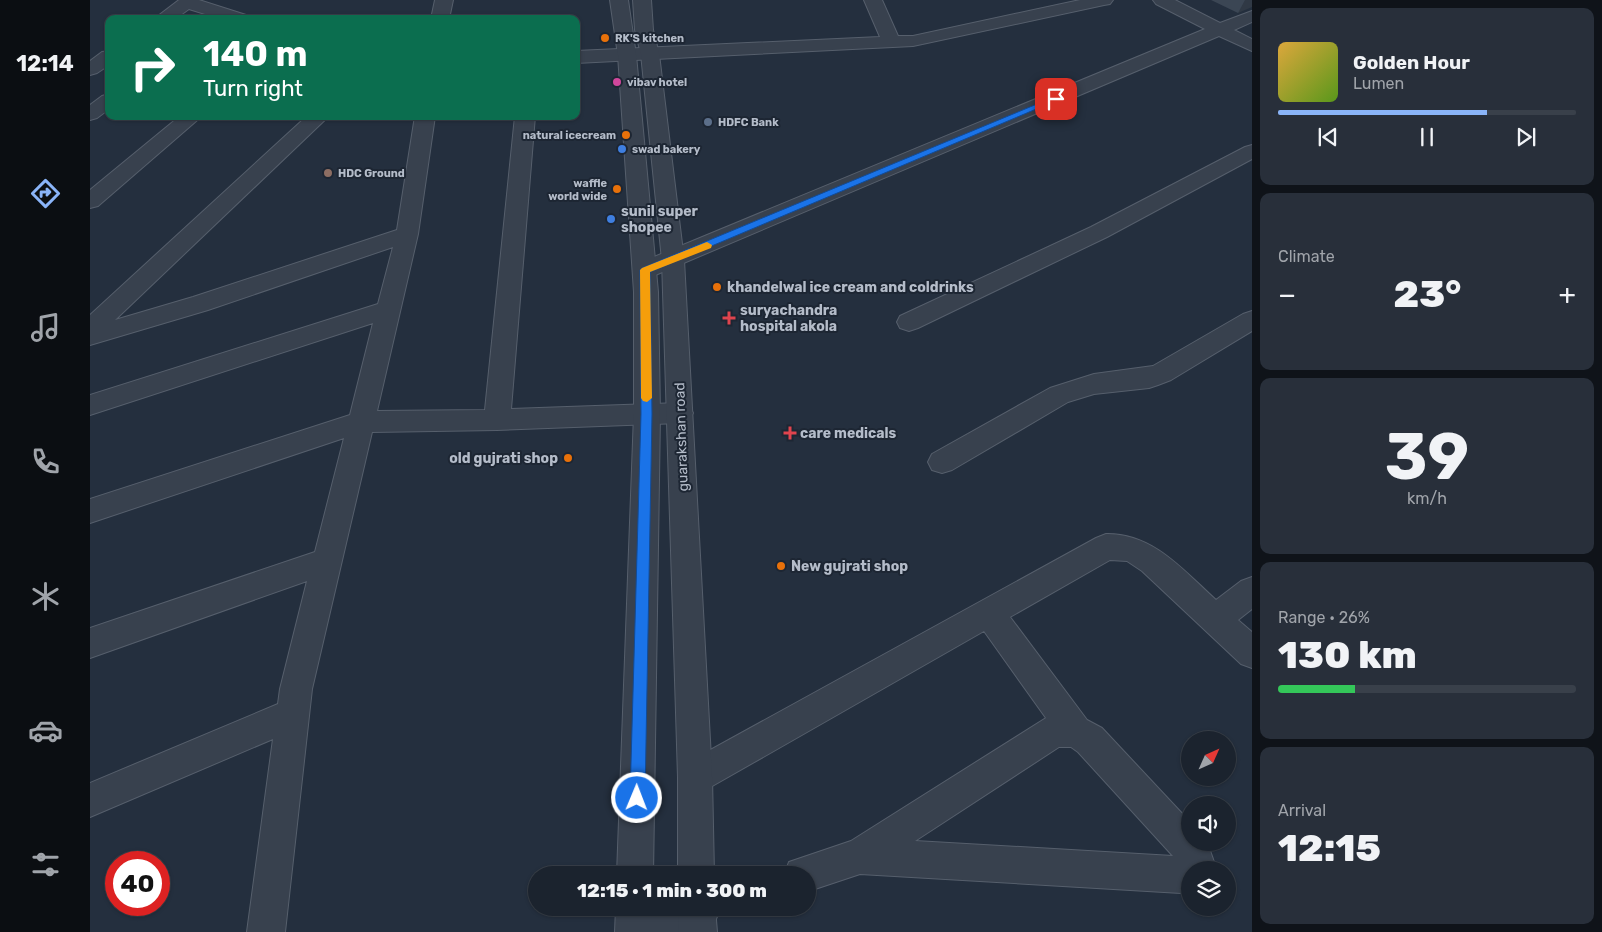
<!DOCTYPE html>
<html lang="en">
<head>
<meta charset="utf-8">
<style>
  :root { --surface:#1b232e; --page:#282f3a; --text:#f1f3f6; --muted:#a0a4aa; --line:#39404a; --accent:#8ab4f8 }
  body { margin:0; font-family:Rubik,sans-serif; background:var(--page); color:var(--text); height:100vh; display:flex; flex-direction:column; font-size:19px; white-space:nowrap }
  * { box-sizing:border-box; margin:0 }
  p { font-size:16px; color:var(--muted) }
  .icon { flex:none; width:28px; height:28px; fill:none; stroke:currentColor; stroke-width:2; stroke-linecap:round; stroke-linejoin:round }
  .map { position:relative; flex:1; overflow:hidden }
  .panel { display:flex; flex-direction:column; gap:8px; padding:8px; background:#0f1319; width:350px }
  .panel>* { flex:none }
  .top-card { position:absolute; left:15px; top:15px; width:475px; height:105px; border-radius:10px; box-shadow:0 1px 4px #0004,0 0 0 1px var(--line); background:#0b6e4f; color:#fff; overflow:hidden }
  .needle { width:32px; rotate:45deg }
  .fabs { position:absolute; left:1091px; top:731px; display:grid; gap:10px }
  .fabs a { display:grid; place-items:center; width:55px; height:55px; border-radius:50%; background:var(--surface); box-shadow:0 1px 4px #0004,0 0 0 1px var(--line); font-size:25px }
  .speed { position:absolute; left:15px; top:851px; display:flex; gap:10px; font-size:25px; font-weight:700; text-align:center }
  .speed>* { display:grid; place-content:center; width:65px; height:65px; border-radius:50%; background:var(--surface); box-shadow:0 1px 4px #0004,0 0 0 1px var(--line); line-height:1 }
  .speed .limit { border:8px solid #d22; background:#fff; color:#111 }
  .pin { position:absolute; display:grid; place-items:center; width:42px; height:42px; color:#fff; margin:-21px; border-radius:10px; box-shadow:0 2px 8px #0006 }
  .me { position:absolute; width:55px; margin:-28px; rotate:1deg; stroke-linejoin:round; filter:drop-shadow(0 0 4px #0008) }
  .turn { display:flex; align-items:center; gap:18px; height:105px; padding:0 15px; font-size:22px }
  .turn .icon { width:65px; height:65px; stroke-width:2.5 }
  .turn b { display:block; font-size:35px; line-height:42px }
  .big { font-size:38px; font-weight:800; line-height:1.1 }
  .panel .widget { flex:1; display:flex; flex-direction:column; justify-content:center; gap:8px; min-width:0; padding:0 18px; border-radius:10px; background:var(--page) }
  .panel .dial { align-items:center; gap:0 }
  .dial b { font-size:65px; line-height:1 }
  .song { display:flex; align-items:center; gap:15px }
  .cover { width:60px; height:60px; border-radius:8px; background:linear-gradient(135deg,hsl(40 70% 55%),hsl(90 70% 35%)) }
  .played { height:5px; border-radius:2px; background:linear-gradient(90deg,var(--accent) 70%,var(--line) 70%) }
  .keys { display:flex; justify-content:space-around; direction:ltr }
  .heat { display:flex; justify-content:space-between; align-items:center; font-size:28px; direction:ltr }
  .charge { height:8px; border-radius:4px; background:linear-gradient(90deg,#34c759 26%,var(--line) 0) }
  .trip { position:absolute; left:438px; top:866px; width:288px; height:50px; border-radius:25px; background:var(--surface); box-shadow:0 1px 4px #0004,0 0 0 1px var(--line); font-weight:800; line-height:50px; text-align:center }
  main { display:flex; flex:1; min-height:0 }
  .dock { display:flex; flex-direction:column; width:90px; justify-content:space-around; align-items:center; background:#0b0e12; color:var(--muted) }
  .dock .icon { width:35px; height:35px }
  .dock .active { color:var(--accent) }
  .dock b { font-size:22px; color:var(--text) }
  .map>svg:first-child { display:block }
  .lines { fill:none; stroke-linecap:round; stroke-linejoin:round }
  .minor-casing { stroke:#565f6c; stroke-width:2 }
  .tertiary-casing { stroke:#565f6c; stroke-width:2 }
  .minor { fill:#38414e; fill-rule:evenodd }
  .tertiary { fill:#38414e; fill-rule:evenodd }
  .wall { fill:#3b4654 }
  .shaded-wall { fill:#303945 }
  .route { fill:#1a73e8; stroke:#114b97 }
  .slow { fill:#f59e0b }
  .food-dot { fill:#e8710a; stroke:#1d2633; stroke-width:2 }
  .hotel-dot { fill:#d1479c; stroke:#1d2633; stroke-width:2 }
  .service-dot { fill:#5c6f8a; stroke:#1d2633; stroke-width:2 }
  .shop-dot { fill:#3f7fe0; stroke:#1d2633; stroke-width:2 }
  .education-dot { fill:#8d6e63; stroke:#1d2633; stroke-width:2 }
  .health-dot { fill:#e0444e; stroke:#1d2633; stroke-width:2 }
  .labels { text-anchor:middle; stroke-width:4; stroke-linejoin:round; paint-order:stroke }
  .far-poi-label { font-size:11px; font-weight:bold; fill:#b4bcc9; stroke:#1d2633; text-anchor:start }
  .poi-label { font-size:14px; font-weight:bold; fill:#b4bcc9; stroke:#1d2633; text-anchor:start }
  .street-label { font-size:14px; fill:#b4bcc9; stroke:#1d2633 }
</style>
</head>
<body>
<main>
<nav class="dock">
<b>12:14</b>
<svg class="icon active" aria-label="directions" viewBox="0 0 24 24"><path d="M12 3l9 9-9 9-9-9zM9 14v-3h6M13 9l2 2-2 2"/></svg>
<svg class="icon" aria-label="music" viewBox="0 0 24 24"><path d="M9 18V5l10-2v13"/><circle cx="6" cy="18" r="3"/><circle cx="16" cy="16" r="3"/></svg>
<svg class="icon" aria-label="phone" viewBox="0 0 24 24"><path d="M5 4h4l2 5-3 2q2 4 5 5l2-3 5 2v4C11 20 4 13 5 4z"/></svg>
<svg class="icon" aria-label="climate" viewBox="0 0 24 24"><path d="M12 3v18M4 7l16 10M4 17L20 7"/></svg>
<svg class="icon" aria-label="car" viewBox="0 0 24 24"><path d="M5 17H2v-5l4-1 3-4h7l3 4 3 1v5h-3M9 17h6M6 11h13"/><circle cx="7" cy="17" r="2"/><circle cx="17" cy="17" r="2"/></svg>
<svg class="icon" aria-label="filters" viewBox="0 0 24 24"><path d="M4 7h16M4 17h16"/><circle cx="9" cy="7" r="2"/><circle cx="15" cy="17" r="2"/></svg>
</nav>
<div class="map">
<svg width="1162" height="932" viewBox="0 0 1162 932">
  <rect width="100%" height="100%" fill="#242f3e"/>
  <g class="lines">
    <defs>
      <path id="minor" d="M89,0H109L156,15L159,19H131L99,9L85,19H64Z
        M345,0H363L359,19H341Z
        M774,0H792L808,36H823L990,0H1023L1020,4L1014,5L823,46L486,63V51L790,37Z
        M1063,0H1085L1130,23L1162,11V22L1144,30L1162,39V51L1129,36L563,276L555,278L547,276L543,270L547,264L1115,29L1066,4Z
        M19,51V65L7,73L0,75V61L12,52Z
        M19,94V109L7,118L0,120V105L12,96Z
        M90,116H112L8,206L0,208V190Z
        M217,116H239L25,320L103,297L307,230L325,116H345L328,234L287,411L395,410L425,116H445L421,409L590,403L599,406L603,413L599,420L590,423L407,430L282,432L222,689L195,932H157L183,739L0,817V783L188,704L190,689L217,581L0,658V628L225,552L254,438L0,523V499L260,415L283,323L0,415V395L288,304L303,247L118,310L0,345V315Z
        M1162,145V159L1017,237L828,328L819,331L810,328L807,322L810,316L1001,227L1155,147Z
        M1162,311V331L1081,380L1068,385L1059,388L1004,394L978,402L862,470L852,473L842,470L838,462L842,454L960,388L1004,374L1063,366L1153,314Z
        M1016,534C1063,533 1094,571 1126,600L1151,581L1162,577V609L1148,620L1162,632V668L1151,664L1052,571L1037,561L1020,560L920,617L997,720L1012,728L1100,822V842H1117L1124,862L1121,870H1100V890L1091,893L770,874L716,892V875H694L699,862L761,841L956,718L894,631L617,789L605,794L593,789L588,777L593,765L1006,538ZM969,747H981L988,752L1083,856L825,841Z
        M571,908H631L625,921L602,932H540L546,919Z"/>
      <path id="tertiary" d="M520,0H538L546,55L568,292L570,414L563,875H527L544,414V292L528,55Z
        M543,0H561L563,30L569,54L594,260L622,777L624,875H588V777L572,260L551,54L545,30Z
        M526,908H563V932H525Z
        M588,908H625L627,932H589Z"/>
    </defs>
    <!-- minor casing -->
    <use href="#minor" class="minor-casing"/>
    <!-- tertiary casing -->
    <use href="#tertiary" class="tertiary-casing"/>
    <!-- minor -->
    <use href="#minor" class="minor"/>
    <!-- tertiary -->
    <use href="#tertiary" class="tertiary"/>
  </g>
  <!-- wall -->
  <path class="wall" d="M1121,0H1162L1148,13Z"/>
  <!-- shaded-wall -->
  <path class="shaded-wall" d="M1155,0H1162V7L1148,13Z"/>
  <!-- route -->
  <path class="route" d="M964,97L970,99L560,272L562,414L555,798L552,803L547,805L542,803L540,798L551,414L550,270L552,268Z"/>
  <!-- slow -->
  <path class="slow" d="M617,242L622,245L621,248L560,272L562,398L557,402L553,401L551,398L550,270L552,268Z"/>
  <!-- markers -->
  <g class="food-dot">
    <circle cx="515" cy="38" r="5"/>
    <circle cx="536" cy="135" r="5"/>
    <circle cx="527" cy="189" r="5"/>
    <circle cx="627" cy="287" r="5"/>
    <circle cx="478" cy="458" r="5"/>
    <circle cx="691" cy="566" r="5"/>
  </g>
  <circle class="hotel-dot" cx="527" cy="82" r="5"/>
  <circle class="service-dot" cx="618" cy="122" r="5"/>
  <g class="shop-dot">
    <circle cx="532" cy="149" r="5"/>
    <circle cx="521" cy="219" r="5"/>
  </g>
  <circle class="education-dot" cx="238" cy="173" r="5"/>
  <g class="health-dot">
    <path d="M636.5 310.5h5v5h5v5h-5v5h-5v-5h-5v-5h5z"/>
    <path d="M697.5 425.5h5v5h5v5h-5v5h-5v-5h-5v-5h5z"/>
  </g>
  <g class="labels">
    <!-- far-poi labels -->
    <g class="far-poi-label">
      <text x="525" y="42">RK'S kitchen</text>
      <text x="537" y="86">vibav hotel</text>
      <text x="628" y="126">HDFC Bank</text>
      <text x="526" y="139" text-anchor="end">natural icecream</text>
      <text x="542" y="153">swad bakery</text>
      <text x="248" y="177">HDC Ground</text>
      <text x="517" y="187" text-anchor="end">waffle<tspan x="517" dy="13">world wide</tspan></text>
    </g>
    <!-- poi labels -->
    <g class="poi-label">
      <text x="531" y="216">sunil super<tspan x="531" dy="16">shopee</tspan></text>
      <text x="637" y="292">khandelwal ice cream and coldrinks</text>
      <text x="650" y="315">suryachandra<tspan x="650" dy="16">hospital akola</tspan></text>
      <text x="710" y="438">care medicals</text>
      <text x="468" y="463" text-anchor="end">old gujrati shop</text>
      <text x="701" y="571">New gujrati shop</text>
    </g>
    <!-- street labels -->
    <g class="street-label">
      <text transform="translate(591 437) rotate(-92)" y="5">guarakshan road</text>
    </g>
  </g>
</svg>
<div class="fabs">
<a><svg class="needle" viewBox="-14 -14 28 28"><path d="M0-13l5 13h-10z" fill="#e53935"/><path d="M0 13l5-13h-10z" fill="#a0a4aa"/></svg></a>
<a><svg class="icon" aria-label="sound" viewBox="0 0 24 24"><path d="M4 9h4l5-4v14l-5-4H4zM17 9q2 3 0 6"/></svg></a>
<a><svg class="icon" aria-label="layers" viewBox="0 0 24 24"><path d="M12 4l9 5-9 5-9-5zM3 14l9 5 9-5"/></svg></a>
</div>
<div class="speed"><div class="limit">40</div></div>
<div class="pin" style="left:966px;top:99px;background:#d93025"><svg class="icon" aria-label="arrive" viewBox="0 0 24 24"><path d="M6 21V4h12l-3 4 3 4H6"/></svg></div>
<svg class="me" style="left:547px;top:798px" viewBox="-20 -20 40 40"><circle r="17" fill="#1a73e8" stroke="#fff" stroke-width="3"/><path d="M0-11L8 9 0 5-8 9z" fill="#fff"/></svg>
<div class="trip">12:15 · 1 min · 300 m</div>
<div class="top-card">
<div class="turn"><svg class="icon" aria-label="right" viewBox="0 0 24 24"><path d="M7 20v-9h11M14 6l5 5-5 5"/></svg><div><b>140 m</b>Turn right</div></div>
</div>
</div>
<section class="panel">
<div class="widget">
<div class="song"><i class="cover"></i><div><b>Golden Hour</b><p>Lumen</p></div></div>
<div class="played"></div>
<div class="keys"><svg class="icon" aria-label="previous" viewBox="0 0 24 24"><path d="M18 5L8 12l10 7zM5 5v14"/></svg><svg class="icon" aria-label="pause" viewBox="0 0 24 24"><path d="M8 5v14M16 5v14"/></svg><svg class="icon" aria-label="next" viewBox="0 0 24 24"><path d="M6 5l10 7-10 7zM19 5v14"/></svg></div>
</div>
<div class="widget"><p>Climate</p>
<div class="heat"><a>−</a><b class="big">23°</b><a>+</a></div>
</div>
<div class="widget dial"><b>39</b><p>km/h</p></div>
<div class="widget"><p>Range · 26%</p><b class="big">130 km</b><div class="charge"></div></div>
<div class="widget"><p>Arrival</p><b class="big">12:15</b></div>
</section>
</main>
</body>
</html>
